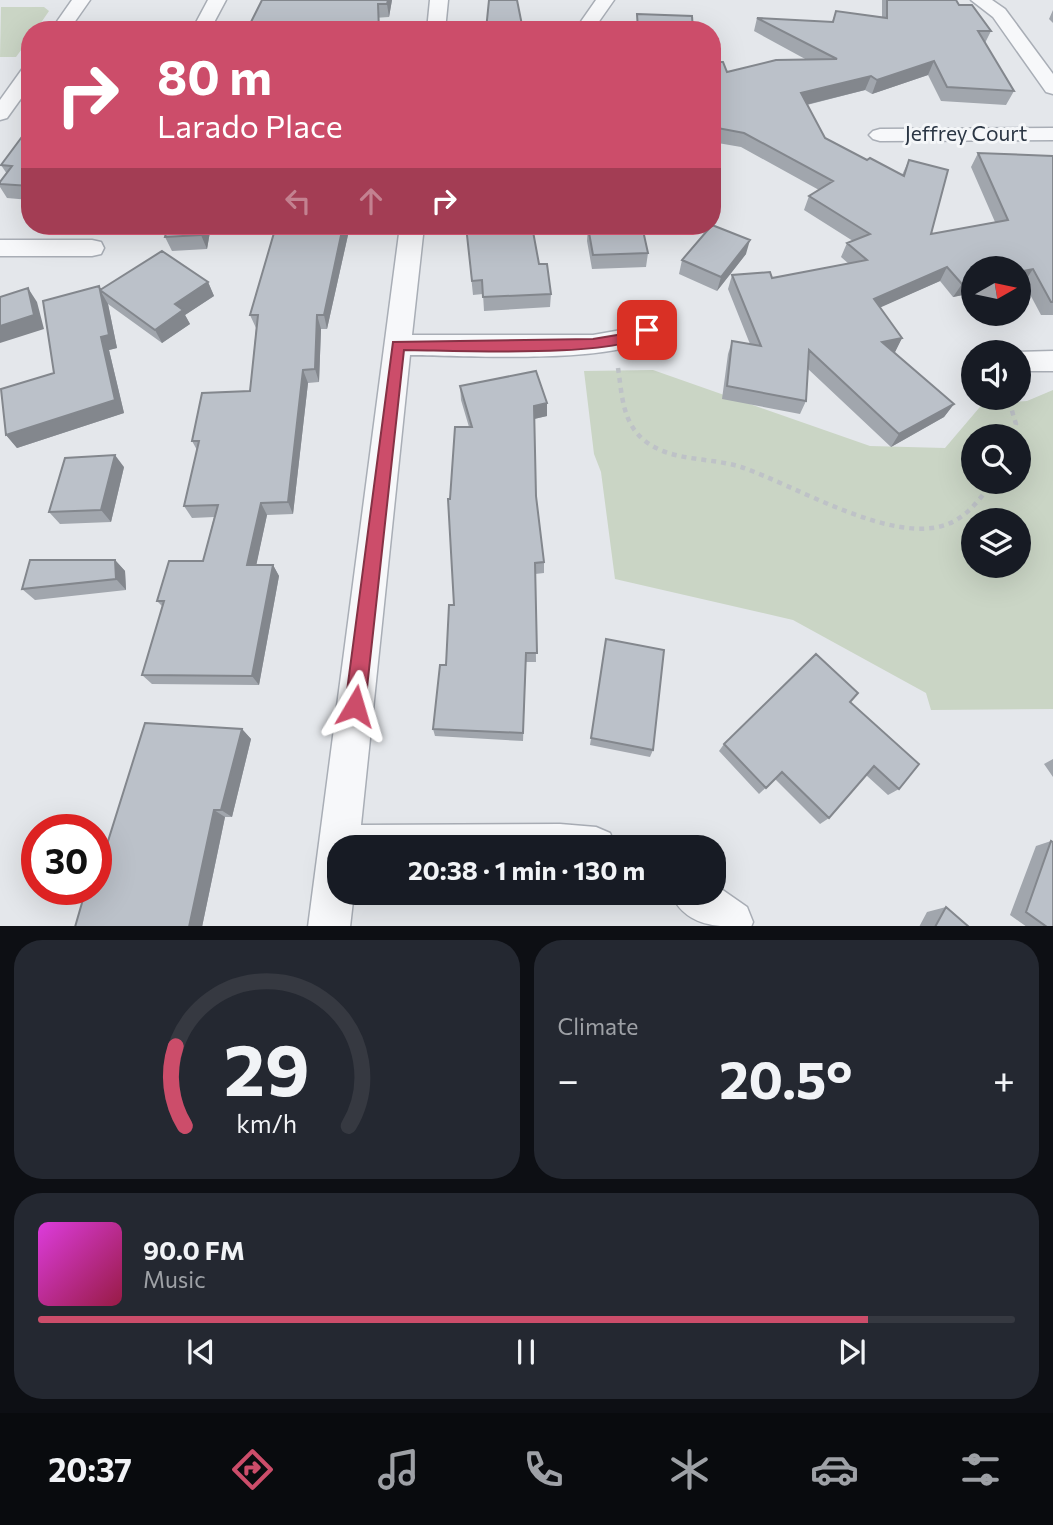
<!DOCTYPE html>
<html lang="en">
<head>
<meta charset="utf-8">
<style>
  :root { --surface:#171b24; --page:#242831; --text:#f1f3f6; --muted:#9ea1a6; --line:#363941; --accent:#cc4d6a }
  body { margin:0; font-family:Commissioner,sans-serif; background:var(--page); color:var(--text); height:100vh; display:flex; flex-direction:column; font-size:26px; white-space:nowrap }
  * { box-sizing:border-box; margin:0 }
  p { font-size:23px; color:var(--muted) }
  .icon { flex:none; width:38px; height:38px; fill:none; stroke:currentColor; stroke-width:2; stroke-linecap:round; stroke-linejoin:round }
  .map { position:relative; height:926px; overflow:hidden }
  .side { display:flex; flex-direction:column; gap:14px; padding:14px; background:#0d0f14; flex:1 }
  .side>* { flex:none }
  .top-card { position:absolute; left:21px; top:21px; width:700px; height:214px; border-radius:28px; box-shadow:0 7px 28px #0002; background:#cc4d6a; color:#fff; overflow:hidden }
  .needle { width:46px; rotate:81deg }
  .controls { position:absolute; left:961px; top:256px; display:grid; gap:14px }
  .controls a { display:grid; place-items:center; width:70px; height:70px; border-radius:50%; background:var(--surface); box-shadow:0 7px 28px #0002; font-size:35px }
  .speed { position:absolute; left:21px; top:814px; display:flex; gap:14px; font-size:35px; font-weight:700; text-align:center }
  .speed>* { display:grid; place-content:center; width:91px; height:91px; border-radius:50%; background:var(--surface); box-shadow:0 7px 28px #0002; line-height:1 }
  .speed .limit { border:10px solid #d22; background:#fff; color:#111 }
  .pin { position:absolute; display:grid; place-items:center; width:60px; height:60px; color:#fff; margin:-30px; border-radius:14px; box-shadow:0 4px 10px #0006 }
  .me { position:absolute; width:77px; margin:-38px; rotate:7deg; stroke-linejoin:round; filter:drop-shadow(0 0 5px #0008) }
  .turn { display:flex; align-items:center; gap:24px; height:147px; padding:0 21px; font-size:32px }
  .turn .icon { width:91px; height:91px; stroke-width:2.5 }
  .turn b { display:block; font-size:49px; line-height:60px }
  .lanes { display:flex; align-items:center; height:66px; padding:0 21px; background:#0003; justify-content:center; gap:35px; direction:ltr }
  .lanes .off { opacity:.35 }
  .big { font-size:52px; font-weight:700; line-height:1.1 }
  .side .tile { flex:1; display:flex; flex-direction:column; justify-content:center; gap:10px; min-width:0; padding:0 24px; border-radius:28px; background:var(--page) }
  .side .dial { align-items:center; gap:0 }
  .dial svg { height:182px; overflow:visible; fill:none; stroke:var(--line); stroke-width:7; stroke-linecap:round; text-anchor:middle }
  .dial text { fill:var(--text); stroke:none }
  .song { display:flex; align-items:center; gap:21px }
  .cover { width:84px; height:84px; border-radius:10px; background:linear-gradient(135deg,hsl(300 70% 55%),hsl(340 70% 35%)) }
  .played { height:7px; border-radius:4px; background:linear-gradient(90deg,var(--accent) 85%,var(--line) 85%) }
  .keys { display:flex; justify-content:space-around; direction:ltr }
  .heat { display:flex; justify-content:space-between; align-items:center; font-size:38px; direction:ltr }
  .side .tiles { flex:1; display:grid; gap:14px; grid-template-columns:1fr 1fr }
  .tile:last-child { grid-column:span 2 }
  .trip { position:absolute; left:327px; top:835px; width:399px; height:70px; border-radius:28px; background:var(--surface); box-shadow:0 7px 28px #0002; font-weight:700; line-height:70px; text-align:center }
  .tabs { display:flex; height:112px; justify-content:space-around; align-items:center; background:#090b0e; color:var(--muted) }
  .tabs .icon { width:49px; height:49px }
  .tabs .selected { color:var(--accent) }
  .tabs b { font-size:32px; color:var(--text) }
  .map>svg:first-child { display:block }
  .green { fill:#cad5c5; fill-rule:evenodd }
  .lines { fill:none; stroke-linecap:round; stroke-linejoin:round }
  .street-casing { stroke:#a9aeb6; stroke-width:3 }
  .path { stroke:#bec2c7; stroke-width:4.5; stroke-dasharray:5 5; stroke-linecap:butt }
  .street { fill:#f7f8fa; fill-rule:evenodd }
  .wall { fill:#a1a6ad }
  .shaded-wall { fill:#83878d }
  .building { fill:#bbc1c9; stroke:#83878d; stroke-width:2 }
  .route { fill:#cc4d6a; stroke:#853245; stroke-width:2 }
  .labels { text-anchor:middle; stroke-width:6; stroke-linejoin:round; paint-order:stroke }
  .far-street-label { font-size:21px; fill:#2b3644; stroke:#f4f6f8 }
</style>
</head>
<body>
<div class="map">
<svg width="1053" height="927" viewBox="0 0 1053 927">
  <rect width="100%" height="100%" fill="#e4e7eb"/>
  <!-- green -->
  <path class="green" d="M1,7H44L49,11L36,30H30V38L16,57H0Z
    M653,370L870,446L945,448L985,401L997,403L1027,401L1053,390V709L931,710L926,693L793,620L615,579L601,472L594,454L584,371ZM973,436H1018V481H973ZM973,520H1018V565H973Z"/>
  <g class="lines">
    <defs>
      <path id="street" d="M72,0H90L69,30H51Z
        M208,0H226L210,30H192Z
        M430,0H448L445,30H427Z
        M596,0H614L593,30H575Z
        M971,0H992L1005,9L1053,74V94L1046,92L993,17Z
        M30,66V86L7,118L0,120V100L23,68Z
        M1053,128V140L880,141L873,139L869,135L873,131L880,129Z
        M400,226H424L412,335H593L627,329L647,321L656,323L660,330C639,367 455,355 410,355L361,825L560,824L596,827L610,833L616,847H340V892H354L350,927H308Z
        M0,240H92L101,242L104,248L101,254L92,256H0Z
        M1053,351V371H1018V352H1015Z
        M714,884L747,907L753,922L751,927C716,927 685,927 670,892H714Z"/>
    </defs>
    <!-- street casing -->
    <use href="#street" class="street-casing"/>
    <!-- path -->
    <path class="path" d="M618,368C622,394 622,423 645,441C672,462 710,457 741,467C795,485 893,546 948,524C968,516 981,498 993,481
      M1009,401L1016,424L1014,436"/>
    <!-- street -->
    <use href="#street" class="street"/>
  </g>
  <!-- wall -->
  <path class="wall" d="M262,0H392L389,17L249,26Z
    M882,0H956L959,5L991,31L985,43L1014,91L1006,105L941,101L928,75L872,94L865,90L807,105L825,138L867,160L902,175L909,160L931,234L995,222L971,167L978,153L1053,156V315H1041L1024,283L1018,284V268H973V293L953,297L940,281L880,307L902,338L895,352H894L954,404L944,417L891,447L807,368L806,401L800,414L722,399L728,354L732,341L750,344L728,289L732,275L772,278L849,264L841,257L847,243L853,241L804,210L809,196L819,190L741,147L712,142V62L727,72L807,60L754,31L757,18L832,22L836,11L882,17Z
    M1053,10V23L1049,19Z
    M30,126V200L7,198L0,187V182L7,174L1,165Z
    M168,226H211L207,249L172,251L165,237Z
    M350,226L327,329H321L319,382L308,383L293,514L267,515L256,565H273L279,576L259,685L152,684L142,675L163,607L157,601L203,561L214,517L192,518L184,506L197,450L192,441L250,391L256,328L250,315Z
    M466,226L539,264L551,294L550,307L484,311L483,294L473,295Z
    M594,226H642L648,253L646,267L592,269L587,241L588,227H594Z
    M746,254L717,291L679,274L682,260Z
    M208,282L214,296L185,315L190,324L162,343L108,304L117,348L109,350L124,413L17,448L6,435L54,373L101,290Z
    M460,386L547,416L534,419L536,496L544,562V573L535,574L536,662H526L523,741L435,736L433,729L446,665L454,605L450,499L469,427L461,400Z
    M124,467L111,522L60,524L49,512Z
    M115,560L125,571L126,590L35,600L22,589Z
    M606,639L653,750L650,757L590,745Z
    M850,702L899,789L888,795L866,775L829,818L820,824L775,779L759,794L719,751L724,744Z
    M242,729L251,739L232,817H225L202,927H75L98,873Z
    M1053,759V777L1044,764Z
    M1051,841L1053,927H1027L1010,915L1036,846Z
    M946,907L969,927H919L927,912Z"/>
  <!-- shaded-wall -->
  <path class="shaded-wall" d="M388,0H392L389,17L387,4Z
    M934,61L928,75L872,94L877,80Z
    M871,76L865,90L797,107L801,93Z
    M203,226H211L207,249L201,235Z
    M343,226H350L327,329L324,315Z
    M750,240L746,254L717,291L721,277Z
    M947,267L940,281L868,313L874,299Z
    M1033,269L1024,283L1018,284V272Z
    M973,281V293L953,297L962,284Z
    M208,282L214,296L185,315L190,324L162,343L155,330L175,304Z
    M28,288L37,302L44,329L0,343V326Z
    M100,290L108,304L117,348L109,350L124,413L17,448L6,435L101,337Z
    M317,315L321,329L319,382L315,369Z
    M902,338L895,352L875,356L882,342Z
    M303,370L308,383L293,514L288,502Z
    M547,403V416L534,419V406Z
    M954,404L944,417L891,447L899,434Z
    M115,455L124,467L111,522L101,510Z
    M261,503L267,515L254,576L247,565Z
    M115,560L125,571L126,590L116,579Z
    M273,565L279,576L259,685L252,676Z
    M242,729L251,739L232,817L221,810Z
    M214,810L225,817L202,927H189Z"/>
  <!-- building -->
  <path class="building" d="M262,0H388L387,4H378L379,30H242L244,26H249Z
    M489,0H517L523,30H486Z
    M887,0H956L959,5H972L991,31H978L1014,91L947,87L934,61L877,80L871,76L801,93L825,138L867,160L870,158L904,176L909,160L948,170L931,234L1008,220L978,153L1053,156V302H1051L1033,269L1018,272V268H973V281L962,284L947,267L874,299L902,338L882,342L954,404L899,434L809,350L806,401L727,386L732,341L761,346L732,275L770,272L772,278L867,260L847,243L870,234L809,196L833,181L744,133L712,127V62H723L727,72L776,60L837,59L757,18L833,22L836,11L887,18Z
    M637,14L692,16L693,30H638Z
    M30,126V186L0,184V182L12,166L1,165Z
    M712,225L750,240L721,277L682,260Z
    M168,226H203L201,235L165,237Z
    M276,226H343L324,315H317L315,369L303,370L288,502L261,503L247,565H273L252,676L142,675L164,601H157L169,561H203L218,505L184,506L199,441H192L202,393L250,391L258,315H250Z
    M466,226H532L539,264H547L551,294L483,297L482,280L472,281Z
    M598,226H642L648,253L593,255L588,227Z
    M162,251L208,282L175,304L183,310L155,330L100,290L109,335L101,337L115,400L6,435L1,389L54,373L43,301L99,286L100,290Z
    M28,288L34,315L0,326V297Z
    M536,371L547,403L534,406L536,496L544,562L535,563L537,653H526L523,733L433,729L440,665H446L449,605H454L448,499H450L455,427H472L460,386Z
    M115,455L101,510L49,512L65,458Z
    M30,560H115L116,579L22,589Z
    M606,639L664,650L653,750L591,738Z
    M816,654L858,693L850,702L919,764L899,789L874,766L829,818L782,772L766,788L724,744Z
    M145,723L242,729L221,810H214L189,927H75L86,889H96V873H98Z
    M1051,841L1053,842V927H1047L1026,912Z
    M946,907L969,927H935Z"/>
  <!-- route -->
  <path class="route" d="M647,325L654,330C631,360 448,350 404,350L365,706L362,713L355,716L348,713L345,706L393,342L593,339L629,333Z"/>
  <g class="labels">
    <!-- far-street labels -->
    <g class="far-street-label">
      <text x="966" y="141">Jeffrey Court</text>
    </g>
  </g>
</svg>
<div class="controls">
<a><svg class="needle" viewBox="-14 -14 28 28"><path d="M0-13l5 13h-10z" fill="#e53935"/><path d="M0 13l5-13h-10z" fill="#9ea1a6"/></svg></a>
<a><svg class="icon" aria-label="sound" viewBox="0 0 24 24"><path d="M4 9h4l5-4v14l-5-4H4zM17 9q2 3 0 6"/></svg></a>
<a><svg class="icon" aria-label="search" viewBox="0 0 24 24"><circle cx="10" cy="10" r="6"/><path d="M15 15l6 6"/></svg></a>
<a><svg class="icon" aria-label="layers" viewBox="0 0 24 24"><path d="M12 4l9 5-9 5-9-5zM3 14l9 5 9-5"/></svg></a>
</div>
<div class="speed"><div class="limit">30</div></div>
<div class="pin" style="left:647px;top:330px;background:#d93025"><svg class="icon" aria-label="arrive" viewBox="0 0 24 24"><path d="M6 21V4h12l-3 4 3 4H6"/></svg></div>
<svg class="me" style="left:355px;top:706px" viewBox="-20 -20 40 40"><path d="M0-17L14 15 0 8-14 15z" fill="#cc4d6a" stroke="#fff" stroke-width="4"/></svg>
<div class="trip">20:38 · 1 min · 130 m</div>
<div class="top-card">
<div class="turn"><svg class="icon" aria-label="right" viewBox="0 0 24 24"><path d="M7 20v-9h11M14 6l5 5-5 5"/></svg><div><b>80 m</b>Larado Place</div></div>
<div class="lanes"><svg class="icon off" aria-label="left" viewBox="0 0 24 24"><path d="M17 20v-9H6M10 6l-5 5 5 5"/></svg><svg class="icon off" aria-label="ahead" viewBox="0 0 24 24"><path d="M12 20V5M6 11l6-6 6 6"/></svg><svg class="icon" aria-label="right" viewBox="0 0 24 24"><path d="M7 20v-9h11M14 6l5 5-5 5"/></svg></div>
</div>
</div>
<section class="side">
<div class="tiles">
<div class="tile dial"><svg viewBox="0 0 100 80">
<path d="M14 69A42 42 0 1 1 86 69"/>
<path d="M14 69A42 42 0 0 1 10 34" stroke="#cc4d6a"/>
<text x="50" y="56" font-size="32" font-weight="700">29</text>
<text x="50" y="72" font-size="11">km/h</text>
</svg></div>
<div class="tile"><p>Climate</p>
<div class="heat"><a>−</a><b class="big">20.5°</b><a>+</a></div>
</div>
<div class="tile">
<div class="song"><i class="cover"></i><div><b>90.0 FM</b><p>Music</p></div></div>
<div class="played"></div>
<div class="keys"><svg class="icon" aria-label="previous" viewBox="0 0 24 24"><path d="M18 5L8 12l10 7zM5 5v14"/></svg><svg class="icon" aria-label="pause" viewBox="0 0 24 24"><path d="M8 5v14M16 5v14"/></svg><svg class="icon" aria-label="next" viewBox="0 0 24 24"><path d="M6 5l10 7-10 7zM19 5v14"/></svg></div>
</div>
</div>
</section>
<nav class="tabs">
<b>20:37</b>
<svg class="icon selected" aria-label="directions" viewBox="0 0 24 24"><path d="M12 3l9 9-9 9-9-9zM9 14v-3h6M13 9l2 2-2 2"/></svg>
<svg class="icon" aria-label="music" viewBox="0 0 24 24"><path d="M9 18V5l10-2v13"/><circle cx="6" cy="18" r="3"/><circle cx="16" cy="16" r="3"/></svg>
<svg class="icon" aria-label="phone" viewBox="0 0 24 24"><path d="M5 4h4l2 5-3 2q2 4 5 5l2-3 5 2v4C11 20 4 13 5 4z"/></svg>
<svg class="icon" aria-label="climate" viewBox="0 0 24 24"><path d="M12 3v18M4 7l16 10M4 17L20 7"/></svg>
<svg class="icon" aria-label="car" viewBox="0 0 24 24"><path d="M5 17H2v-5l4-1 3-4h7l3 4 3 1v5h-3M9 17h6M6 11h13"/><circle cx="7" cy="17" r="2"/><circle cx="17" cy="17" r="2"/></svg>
<svg class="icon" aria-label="filters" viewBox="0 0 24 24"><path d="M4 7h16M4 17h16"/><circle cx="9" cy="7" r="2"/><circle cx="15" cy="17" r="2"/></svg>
</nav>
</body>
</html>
